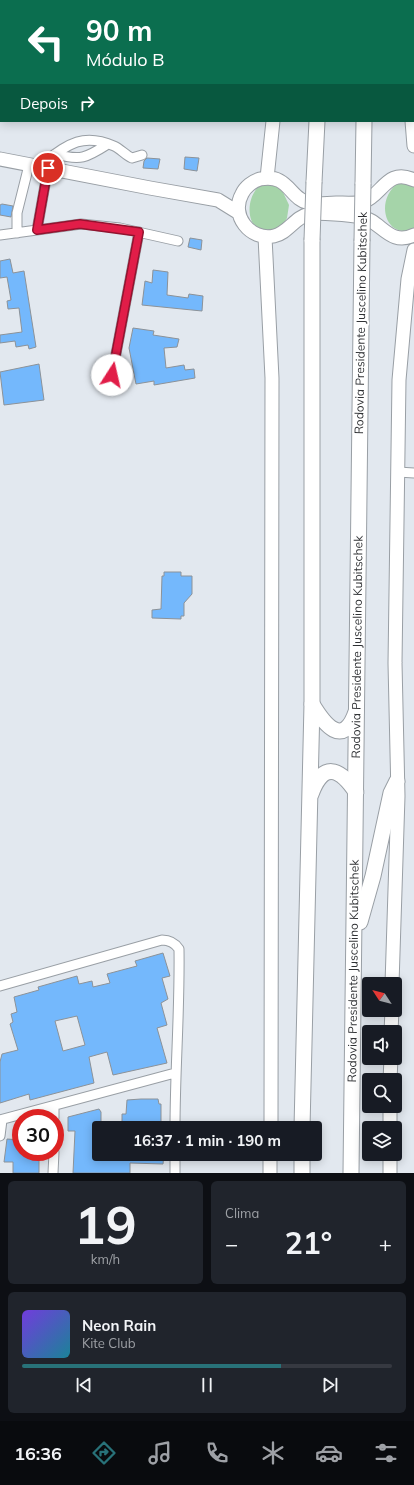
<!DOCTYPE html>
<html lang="pt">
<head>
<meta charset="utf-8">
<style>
  :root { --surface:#171b24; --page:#20242c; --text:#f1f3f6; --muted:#9ea1a6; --line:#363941; --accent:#287279 }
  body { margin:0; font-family:Mulish,sans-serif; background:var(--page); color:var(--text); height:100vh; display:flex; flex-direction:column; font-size:15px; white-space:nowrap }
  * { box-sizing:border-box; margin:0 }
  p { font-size:13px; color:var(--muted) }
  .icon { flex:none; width:22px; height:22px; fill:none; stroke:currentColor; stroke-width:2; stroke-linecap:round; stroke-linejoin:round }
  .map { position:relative; height:1173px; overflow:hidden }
  .sheet { display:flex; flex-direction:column; gap:8px; padding:8px; background:#0d0f14; flex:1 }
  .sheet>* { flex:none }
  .banner { position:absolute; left:0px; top:0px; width:414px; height:122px; box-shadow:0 2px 10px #0003; background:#0b6e4f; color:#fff; overflow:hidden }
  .needle { width:26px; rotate:306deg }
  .buttons { position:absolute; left:362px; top:977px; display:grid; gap:8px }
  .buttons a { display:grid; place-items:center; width:40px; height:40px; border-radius:4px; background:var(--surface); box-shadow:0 2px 10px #0003; font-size:20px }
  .speed { position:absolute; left:12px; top:1109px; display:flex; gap:8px; font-size:20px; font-weight:700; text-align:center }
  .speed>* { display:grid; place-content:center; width:52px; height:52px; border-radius:50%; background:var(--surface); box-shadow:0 2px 10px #0003; line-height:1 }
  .speed .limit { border:6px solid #d22; background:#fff; color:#111 }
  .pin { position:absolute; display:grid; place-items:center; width:34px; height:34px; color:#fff; margin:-17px; border:2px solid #fff; border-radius:50%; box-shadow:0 1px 4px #0007 }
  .me { position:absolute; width:44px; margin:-22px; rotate:10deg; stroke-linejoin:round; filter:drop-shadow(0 0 3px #0008) }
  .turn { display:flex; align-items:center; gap:14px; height:84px; padding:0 20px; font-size:18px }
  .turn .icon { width:52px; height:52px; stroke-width:2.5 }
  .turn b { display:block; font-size:28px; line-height:34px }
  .then { display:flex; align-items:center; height:38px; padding:0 20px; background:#0003; gap:8px; font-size:15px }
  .big { font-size:30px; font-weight:700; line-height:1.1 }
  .sheet .widget { flex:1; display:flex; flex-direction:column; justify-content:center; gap:6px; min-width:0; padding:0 14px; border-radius:6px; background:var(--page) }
  .sheet .dial { align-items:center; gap:0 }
  .dial b { font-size:52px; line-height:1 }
  .song { display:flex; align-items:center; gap:12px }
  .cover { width:48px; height:48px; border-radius:6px; background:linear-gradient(135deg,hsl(260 70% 55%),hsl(190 70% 35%)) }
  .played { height:4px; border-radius:2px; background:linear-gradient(90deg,var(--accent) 70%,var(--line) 70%) }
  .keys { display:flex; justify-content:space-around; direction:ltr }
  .heat { display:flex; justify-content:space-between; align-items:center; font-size:22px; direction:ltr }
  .sheet .tiles { flex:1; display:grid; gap:8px; grid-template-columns:1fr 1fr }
  .widget:last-child { grid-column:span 2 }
  .trip { position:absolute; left:92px; top:1121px; width:230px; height:40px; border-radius:4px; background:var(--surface); box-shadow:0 2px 10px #0003; font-weight:700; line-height:40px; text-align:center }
  .menu { display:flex; height:64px; justify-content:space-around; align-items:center; background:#090b0e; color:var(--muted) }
  .menu .icon { width:28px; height:28px }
  .menu .on { color:var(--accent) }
  .menu b { font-size:18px; color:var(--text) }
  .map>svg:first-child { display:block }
  .green { fill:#a5d4a9 }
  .building { fill:#74b8fc; stroke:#8c9298; fill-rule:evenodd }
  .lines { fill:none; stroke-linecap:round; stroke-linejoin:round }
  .minor-casing { stroke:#999fa5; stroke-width:11 }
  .secondary-casing { stroke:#999fa5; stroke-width:15 }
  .trunk-casing { stroke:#999fa5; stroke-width:17 }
  .minor { stroke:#fff; stroke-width:9 }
  .secondary { stroke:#fff; stroke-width:13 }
  .trunk { stroke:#fff; stroke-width:15 }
  .trunk-bridge-casing { stroke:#999fa5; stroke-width:17; stroke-linecap:butt }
  .trunk-bridge { stroke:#fff; stroke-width:15 }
  .route-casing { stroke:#92132f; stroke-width:10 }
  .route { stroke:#e11d48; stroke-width:7 }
  .labels { text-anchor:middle; stroke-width:4; stroke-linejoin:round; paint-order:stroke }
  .street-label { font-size:12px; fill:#303235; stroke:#fff }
</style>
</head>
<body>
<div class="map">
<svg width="414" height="1173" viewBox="0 0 414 1173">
  <rect width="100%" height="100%" fill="#e2e8ef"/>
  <!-- green -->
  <path class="green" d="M269,182L281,188L289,205L287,218L281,228L270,233C266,232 261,231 258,229C245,220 248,194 260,186C262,184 266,183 269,182Z
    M399,182L414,185V228C388,242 372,202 399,182Z"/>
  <!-- building -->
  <path class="building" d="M185,157L199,158L197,171L184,169Z
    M147,158L160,159L158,169L143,168L144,161Z
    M2,204L13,206L11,217L0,215V205Z
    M190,238L202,240L201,250L188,247Z
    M10,259L13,273L24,271L36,347L29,349L28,345L16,347L15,341L0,343V335L22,332L19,308L8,309L7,301L11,300L7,277L0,278V261Z
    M153,270L168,272L167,295L188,298L189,294L203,296L202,311L142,305L145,281L152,283Z
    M133,328L154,331L153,335L179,339L177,347L164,348L166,368L184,365L185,370L194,369L195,378L154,385V381L136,384L129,348Z
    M39,364L44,400L4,405L0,372Z
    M164,572H181V576H192V594L184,603V616H181V619L152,618V610L161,609L162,576H164Z
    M163,953L170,976L162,978L168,999L161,1003L167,1025L157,1028L167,1063L113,1075L107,1052L89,1057L94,1083L30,1100L29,1094L0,1103V1062L2,1054L18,1050L10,1024L13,1022L11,1014L17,1012L14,997L39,990L38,987L77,976L79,984L92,981L93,987L110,983L107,974L137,966L135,961ZM77,1016L85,1045L63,1051L55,1021Z
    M141,1099H158L159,1104H161V1128H122V1114H126L127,1100Z
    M99,1109L101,1112V1128H99V1154H164L163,1164L130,1163V1173H73L75,1131H68V1117Z
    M7,1139L21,1140V1152H39V1173H13V1162H4Z"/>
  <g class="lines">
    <defs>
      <path id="minor" d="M55,154C81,161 86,158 108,144
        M39,166C65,147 80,131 114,146C121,149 125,155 132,158L142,155
        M37,230L48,168
        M17,233V213L29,165
        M0,235L81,224L120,228L178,241
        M112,375L139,232
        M398,472L414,473
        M0,986L162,940C170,940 175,943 179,949C180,1009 175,1068 175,1128
        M54,1118V1107
        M0,1120L175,1073
        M0,1136L2,1120
        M175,1154V1173
        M53,1173L54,1152"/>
      <path id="secondary" d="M409,0V1
        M282,1V0
        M412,121L414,146
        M0,159L150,188L218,200L239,213
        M267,178L273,121
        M414,180C387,167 382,196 363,202C356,204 344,203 336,203C328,203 317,205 309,203C289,199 289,173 260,179C253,181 245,187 242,194C230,215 250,241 274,236C288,233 295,217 309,214C319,212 350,215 361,217C381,220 389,247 414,235
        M265,237L272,378L271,1128
        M392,984L398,796L395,663L399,380L408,279L414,250
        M391,1032L392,1010
        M390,1080L391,1058
        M390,1128V1106
        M270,1173V1154
        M390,1173V1154"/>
      <g id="trunk">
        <path d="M319,1V0"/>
        <path d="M366,1V0"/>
        <path d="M314,182L317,121"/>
        <path d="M363,184L364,121"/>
        <path d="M312,704C324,724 343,749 356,712"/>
        <path d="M311,794C323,762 339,767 356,792"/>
        <path d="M360,922L373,876L391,793L397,781"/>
        <path d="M302,1128L312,704V240"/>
        <path d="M302,1173V1154"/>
        <path id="s1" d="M351,1173L362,241"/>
      </g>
    </defs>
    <!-- minor casing -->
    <use href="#minor" class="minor-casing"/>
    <!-- secondary casing -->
    <use href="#secondary" class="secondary-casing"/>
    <!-- trunk casing -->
    <use href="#trunk" class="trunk-casing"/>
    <!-- minor -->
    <use href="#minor" class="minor"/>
    <!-- secondary -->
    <use href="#secondary" class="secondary"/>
    <!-- trunk -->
    <use href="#trunk" class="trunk"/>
    <defs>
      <path id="trunk-bridge" d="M312,240L314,182
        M362,241L363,184"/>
    </defs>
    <!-- trunk-bridge casing -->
    <use href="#trunk-bridge" class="trunk-bridge-casing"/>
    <!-- trunk-bridge -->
    <use href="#trunk-bridge" class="trunk-bridge"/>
  </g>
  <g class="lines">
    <defs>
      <path id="route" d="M48,168L37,230L80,224L139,232L112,375"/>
    </defs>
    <!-- route casing -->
    <use href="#route" class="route-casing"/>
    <!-- route -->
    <use href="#route" class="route"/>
  </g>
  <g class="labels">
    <!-- street labels -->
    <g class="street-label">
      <text transform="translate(361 323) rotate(-89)" y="4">Rodovia Presidente Juscelino Kubitschek</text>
      <text dy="4" stroke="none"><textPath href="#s1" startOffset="526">Rodovia Presidente Juscelino Kubitschek</textPath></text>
      <text dy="4" stroke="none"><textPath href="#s1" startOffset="202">Rodovia Presidente Juscelino Kubitschek</textPath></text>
    </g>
  </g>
</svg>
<div class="buttons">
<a><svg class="needle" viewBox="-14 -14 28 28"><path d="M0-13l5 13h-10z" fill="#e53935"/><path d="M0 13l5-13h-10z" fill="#9ea1a6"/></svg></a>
<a><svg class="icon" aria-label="sound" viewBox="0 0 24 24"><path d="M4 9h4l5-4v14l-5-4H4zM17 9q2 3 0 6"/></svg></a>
<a><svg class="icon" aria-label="search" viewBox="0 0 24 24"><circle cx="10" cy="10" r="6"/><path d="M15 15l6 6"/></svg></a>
<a><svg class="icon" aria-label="layers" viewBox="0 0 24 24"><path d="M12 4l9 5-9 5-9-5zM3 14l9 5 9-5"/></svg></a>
</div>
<div class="speed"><div class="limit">30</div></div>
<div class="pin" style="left:48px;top:168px;background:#d93025"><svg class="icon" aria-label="arrive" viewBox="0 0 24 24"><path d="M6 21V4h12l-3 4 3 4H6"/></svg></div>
<svg class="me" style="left:112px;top:375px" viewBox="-20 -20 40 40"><circle r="19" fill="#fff"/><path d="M0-13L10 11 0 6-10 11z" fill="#e11d48"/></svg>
<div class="trip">16:37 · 1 min · 190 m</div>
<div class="banner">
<div class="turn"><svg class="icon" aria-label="left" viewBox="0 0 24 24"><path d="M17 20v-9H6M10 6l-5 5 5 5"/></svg><div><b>90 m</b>Módulo B</div></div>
<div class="then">Depois<svg class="icon" aria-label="right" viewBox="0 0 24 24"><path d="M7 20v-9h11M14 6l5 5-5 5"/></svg></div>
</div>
</div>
<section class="sheet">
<div class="tiles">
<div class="widget dial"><b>19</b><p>km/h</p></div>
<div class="widget"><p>Clima</p>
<div class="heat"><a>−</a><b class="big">21°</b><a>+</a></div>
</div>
<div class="widget">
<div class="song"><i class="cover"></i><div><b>Neon Rain</b><p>Kite Club</p></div></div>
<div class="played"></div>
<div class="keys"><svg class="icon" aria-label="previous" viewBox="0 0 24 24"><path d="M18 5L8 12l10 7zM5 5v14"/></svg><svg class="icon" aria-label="pause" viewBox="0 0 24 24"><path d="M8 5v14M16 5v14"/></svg><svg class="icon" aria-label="next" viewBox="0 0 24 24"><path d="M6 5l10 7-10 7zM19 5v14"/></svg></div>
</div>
</div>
</section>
<nav class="menu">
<b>16:36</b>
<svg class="icon on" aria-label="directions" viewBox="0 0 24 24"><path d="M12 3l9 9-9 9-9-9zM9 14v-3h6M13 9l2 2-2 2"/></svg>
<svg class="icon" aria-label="music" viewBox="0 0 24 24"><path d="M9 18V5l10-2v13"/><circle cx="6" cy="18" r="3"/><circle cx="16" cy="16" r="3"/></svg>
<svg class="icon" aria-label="phone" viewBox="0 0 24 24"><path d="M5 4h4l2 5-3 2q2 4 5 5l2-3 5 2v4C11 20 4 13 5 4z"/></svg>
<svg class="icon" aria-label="climate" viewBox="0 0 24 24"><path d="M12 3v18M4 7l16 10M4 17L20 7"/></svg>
<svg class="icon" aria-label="car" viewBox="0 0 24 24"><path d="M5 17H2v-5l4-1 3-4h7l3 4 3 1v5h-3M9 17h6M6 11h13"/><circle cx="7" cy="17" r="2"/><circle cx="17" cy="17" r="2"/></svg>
<svg class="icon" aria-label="filters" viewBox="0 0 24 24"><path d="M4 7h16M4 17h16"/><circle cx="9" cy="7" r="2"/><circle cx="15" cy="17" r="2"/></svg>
</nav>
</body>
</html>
